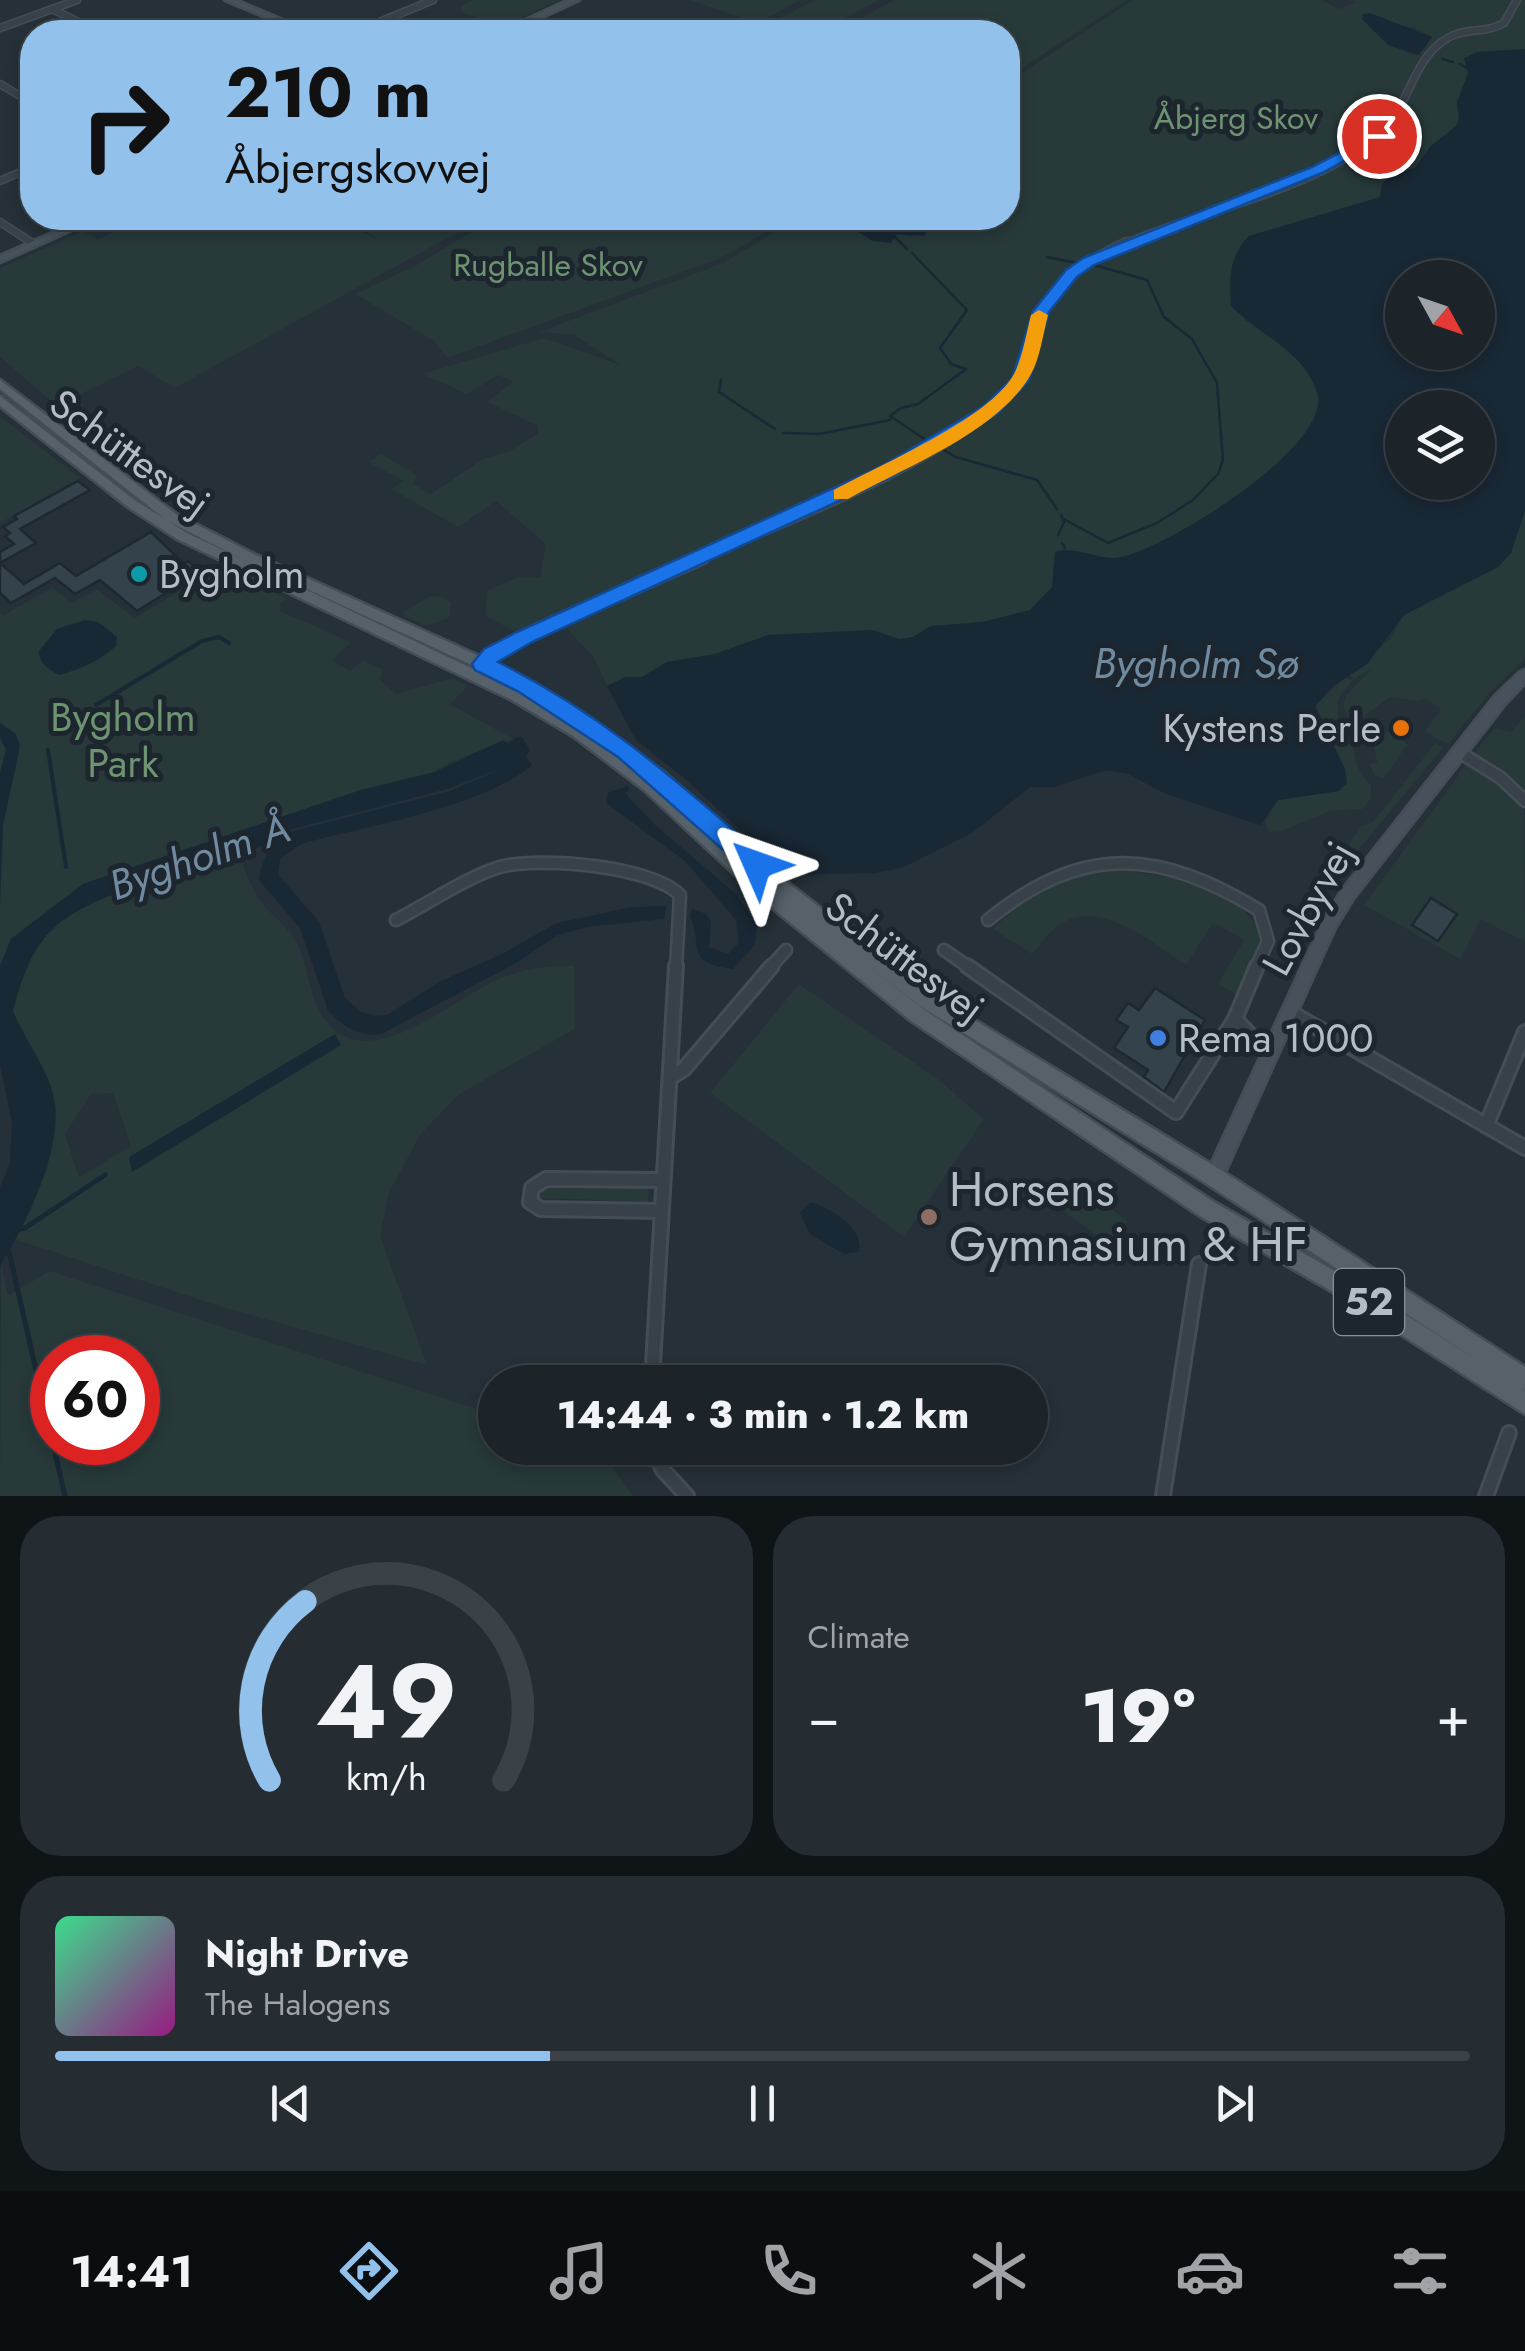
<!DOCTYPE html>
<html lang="en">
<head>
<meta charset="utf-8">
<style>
  :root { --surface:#1c242a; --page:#252c32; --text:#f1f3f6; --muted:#a0a4a8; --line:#3a4147; --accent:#92c1ec }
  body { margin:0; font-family:Jost,sans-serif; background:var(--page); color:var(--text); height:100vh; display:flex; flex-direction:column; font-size:38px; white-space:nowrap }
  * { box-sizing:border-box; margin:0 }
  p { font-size:32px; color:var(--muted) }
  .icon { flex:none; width:55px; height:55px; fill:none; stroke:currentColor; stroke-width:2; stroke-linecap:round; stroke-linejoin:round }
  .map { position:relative; height:1496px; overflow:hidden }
  .side { display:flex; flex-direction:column; gap:20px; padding:20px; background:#0f1417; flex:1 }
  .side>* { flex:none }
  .guide { position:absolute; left:20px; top:20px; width:1000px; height:210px; border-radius:40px; box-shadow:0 5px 15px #0003,0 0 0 2px var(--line); background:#92c1ec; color:#111; overflow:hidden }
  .needle { width:65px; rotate:130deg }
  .buttons { position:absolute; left:1385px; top:260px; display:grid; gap:20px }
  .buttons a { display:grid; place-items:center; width:110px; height:110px; border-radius:50%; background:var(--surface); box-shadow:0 5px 15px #0003,0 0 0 2px var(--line); font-size:50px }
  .speed { position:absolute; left:30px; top:1335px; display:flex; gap:20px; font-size:50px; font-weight:700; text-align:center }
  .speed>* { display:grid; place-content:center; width:130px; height:130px; border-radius:50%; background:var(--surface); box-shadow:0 5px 15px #0003,0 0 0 2px var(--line); line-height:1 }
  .speed .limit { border:15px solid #d22; background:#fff; color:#111 }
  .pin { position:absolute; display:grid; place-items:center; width:85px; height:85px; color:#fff; margin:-42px; border:5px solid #fff; border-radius:50%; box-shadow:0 2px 10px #0007 }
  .me { position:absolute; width:110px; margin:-55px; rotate:313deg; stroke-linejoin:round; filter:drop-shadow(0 0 8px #0008) }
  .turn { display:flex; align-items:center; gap:35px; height:210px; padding:0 40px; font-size:45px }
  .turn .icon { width:130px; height:130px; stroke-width:2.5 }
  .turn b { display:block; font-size:70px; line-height:85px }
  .big { font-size:75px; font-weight:800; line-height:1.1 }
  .side .card { flex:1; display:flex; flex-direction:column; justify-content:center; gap:15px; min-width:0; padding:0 35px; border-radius:40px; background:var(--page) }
  .side .dial { align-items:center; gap:0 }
  .dial svg { height:260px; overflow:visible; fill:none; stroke:var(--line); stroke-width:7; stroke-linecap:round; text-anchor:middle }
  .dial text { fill:var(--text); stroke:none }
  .song { display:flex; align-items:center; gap:30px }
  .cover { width:120px; height:120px; border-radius:15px; background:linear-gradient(135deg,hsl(150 70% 55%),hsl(310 70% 35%)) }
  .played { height:10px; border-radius:5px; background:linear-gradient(90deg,var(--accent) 35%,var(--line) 35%) }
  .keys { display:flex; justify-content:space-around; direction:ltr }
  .heat { display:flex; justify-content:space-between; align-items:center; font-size:55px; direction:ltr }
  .side .tiles { flex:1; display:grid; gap:20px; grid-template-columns:1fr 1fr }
  .card:last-child { grid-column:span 2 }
  .trip { position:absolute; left:478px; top:1365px; width:570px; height:100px; border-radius:50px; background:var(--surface); box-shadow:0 5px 15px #0003,0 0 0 2px var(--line); font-weight:800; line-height:100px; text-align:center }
  .tabs { display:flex; height:160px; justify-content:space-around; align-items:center; background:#0b0e11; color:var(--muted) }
  .tabs .icon { width:70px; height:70px }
  .tabs .on { color:var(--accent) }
  .tabs b { font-size:45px; color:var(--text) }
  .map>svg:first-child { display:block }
  .green { fill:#273939; fill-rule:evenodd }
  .water { fill:#192835; fill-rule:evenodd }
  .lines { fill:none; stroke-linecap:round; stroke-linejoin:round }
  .stream-far2 { stroke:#192835; stroke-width:2.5 }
  .stream-far1 { stroke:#192835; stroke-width:4 }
  .stream { stroke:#192835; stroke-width:5 }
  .building { fill:#34424c; stroke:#1f2830; stroke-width:2.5 }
  .street-far3-casing { stroke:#444d55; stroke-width:9 }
  .street-far2-casing { stroke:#444d55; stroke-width:11 }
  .street-far1-casing { stroke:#444d55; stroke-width:15 }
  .street-casing { stroke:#444d55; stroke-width:18 }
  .secondary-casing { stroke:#444d55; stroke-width:5 }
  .primary-casing { stroke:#444d55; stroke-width:5 }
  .street-far3 { stroke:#384149; stroke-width:6 }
  .street-far2 { stroke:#384149; stroke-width:8 }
  .street-far1 { stroke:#384149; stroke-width:10 }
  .street { stroke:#384149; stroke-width:12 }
  .secondary { fill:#47515b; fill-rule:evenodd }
  .primary { fill:#566169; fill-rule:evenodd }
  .route { fill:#1a73e8; stroke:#114b97; stroke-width:2.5 }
  .slow { fill:#f59e0b }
  .culture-dot { fill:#0f9aa8; stroke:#1d262e; stroke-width:4 }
  .food-dot { fill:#e8710a; stroke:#1d262e; stroke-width:4 }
  .shop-dot { fill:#3f7fe0; stroke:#1d262e; stroke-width:4 }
  .education-dot { fill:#8d6e63; stroke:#1d262e; stroke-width:4 }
  .labels { text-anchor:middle; stroke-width:10; stroke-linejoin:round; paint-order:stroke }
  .far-park-label { font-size:32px; fill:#6d9371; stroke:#1d262e }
  .shield { fill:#1d262e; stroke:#878f98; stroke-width:2.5 }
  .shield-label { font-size:38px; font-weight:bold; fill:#b4bcc5 }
  .street-label { font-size:40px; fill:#b4bcc5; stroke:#1d262e }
  .poi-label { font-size:40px; fill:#b4bcc5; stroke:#1d262e; text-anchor:start }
  .park-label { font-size:40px; fill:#6d9371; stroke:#1d262e }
  .water-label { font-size:42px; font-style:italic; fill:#708ba0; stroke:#1d262e }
  .near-poi-label { font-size:48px; fill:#b4bcc5; stroke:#1d262e; text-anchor:start }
</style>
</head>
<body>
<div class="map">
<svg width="1525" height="1496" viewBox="0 0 1525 1496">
  <rect width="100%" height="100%" fill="#253038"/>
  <!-- green -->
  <path class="green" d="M473,0H559L502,27L461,12V6Z
    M690,0H801L757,23Z
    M815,0H879L819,32H753Z
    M894,0H1127L1008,77V32H835Z
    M1133,0H1322L1339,9L1355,2L1348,0H1525V49L1512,51L1468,74L1457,101L1459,118L1456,126L1430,147L1415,168L1394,173L1381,197L1370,203L1249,236L1244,319C1269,336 1311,362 1318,394C1331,447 1168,547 1122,557C1099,562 1078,545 1055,552L1052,587L1030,610L983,622L931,626L913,637L898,640L873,630L768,635L715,654L667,662L642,677H625L607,686L593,656L556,618L518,633L485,616L488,590L519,577L540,578L546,544L496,501L458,527L391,489L404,481L368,462L381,454L417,475L413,484L431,494L483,459L510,451L538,433V426L487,402L513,382L498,375L467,394L422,374L544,338L621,365L574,335L539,332L723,263L798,218H849L855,221L857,231L873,241L897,234L914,237L926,218H1008V82ZM1365,23L1413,27L1432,37L1416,55C1388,47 1388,37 1365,23Z
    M146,218H334L381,241L367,232L396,218H484L175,388L138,366L57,406L0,357V268L83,231L98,239Z
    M495,218H790L721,258L447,358L434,341L355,294L415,266Z
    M0,416L80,478L0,523Z
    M1525,511V659L1492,690L1448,744L1425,732L1441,709L1424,698L1419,701L1390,697L1351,726L1343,705L1347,695L1372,668L1355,679L1348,675L1389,640L1404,615L1498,567L1511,553Z
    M218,568L287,598L280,604V611L351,642L332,660L350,671L363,660L384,670L379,679L396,694L452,678L468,686L450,704L513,739L455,760L434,772L361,790L83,884L11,939L0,966V612L4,615L52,587L71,603L97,589L135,618Z
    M428,597L440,596L451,602L449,618L426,626L404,616V612Z
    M1345,677L1352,681C1347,687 1340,694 1338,702C1335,716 1343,723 1348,734C1357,752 1352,768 1371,785V798L1363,809L1330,811L1282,831L1269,832L1265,822L1278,800L1339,791L1345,769L1315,706Z
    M1525,716V795L1472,755L1495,728L1511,732Z
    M1373,723L1408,744L1383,779L1374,775L1370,764L1377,762L1371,735L1365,730Z
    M1435,743L1443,748L1336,877L1339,861L1361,826L1373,822Z
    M1468,762L1506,786L1524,806L1525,942L1481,919L1460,959L1364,905Z
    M239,856C246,872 252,891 263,904C274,918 290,928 298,945C308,967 310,997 323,1017C366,1081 452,998 499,979C524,968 547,966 574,966L575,1029L459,1094L420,1135L389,1193L380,1236L427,1365L222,1307L14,1239L48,1167L43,1069L12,1011C20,987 27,961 42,940C76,895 185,871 239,856ZM113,1093L131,1146L79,1177L65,1134L91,1094Z
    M1117,870C1154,872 1253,890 1259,937C1261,955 1244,978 1236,994L1218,984L1244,940L1213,923L1186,965C1152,943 1100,897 1059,925C1048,932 1041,945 1032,954L993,929C1029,892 1065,873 1117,870Z
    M799,984L938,1079L984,1119L904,1237L710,1093Z
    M1080,1187L1128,1221L1113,1247L1064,1212Z
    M649,1188L648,1202L539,1198L544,1189Z
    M1,1264L8,1295L50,1271L495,1415V1448H599L633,1496H0ZM52,1358H138V1442H52Z"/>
  <!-- water -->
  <path class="water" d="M1370,13L1432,37L1419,55L1388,45L1362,19L1363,14Z
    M1525,49V511L1511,553L1498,567L1404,615L1367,664L1333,686L1315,706L1345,769L1347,783L1339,791L1278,800L1260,825L1166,794L1128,774L1107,770L1054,787H1030L972,833L904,867L875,873L789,875L683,777L636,740L607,686L625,677H642L667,662L715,654L768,635L873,630L899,639L913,637L931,626L983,622L1030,610L1052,587L1055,552C1077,545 1099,562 1122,557C1168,547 1335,445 1317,392C1305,352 1258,334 1231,306C1229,280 1229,255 1249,236L1380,197L1382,184L1394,173L1415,168L1430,147L1456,126L1459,118L1457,102L1468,74L1464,58L1477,52ZM1402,278H1478V352H1402ZM1402,408H1478V482H1402Z
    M849,218H926L929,227L924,236L897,234L891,243L873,241L857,231L855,221Z
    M85,620L98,622L117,637L116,646C99,661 81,669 59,675C49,669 39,664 39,651L57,629Z
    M0,723L16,734L20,746L3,826L0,906V772L6,750L0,738Z
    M517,737H522L530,750L526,757L532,765C484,807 364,826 301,844L280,859L278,874L319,922L345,998L361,1012L376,1016L387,1015L439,982L502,954L557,923L632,907L666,906L664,919L586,927L558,935L516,963L381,1034C360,1037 341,1026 328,1010L300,928L259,880C262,856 275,839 297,830L450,791L508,766L447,789L289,830C273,839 260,848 242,855C185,877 82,889 43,940C27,960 19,987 13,1011C25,1042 51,1071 55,1104C61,1154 26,1224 0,1266V1188L10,1163L12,1122L0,1065V966L11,939L83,884L361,790L435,772L503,740L508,744Z
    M627,786L630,788L625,793L655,825L736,894L757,926L755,945L733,969C683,962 704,947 690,916L692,909L706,914L711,922L709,947L728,954L739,943L736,920L685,861L606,803L608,793Z
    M335,1034L341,1045L132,1172L129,1157Z
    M810,1202C831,1209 864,1226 859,1252L844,1254L810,1234L800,1213Z"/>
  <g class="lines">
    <!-- stream-far2 -->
    <path class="stream-far2" d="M1442,59L1453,62
      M1460,64L1467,68
      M894,236L907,249
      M912,253L967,310L940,348L951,364L966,369L918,404L901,408L890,416L926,440
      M1047,257L1077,263
      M721,380L719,392L775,429
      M783,433L819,434L890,420
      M940,448L956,457L1037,480L1057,509
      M1062,518L1108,543L1157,523L1193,500L1218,474L1223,460L1217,383L1192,339L1164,317L1147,280L1094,265
      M1058,535L1064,522L1061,515
      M1062,543L1065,548"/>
    <!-- stream-far1 -->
    <path class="stream-far1" d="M96,705L202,641L219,637L229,643
      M48,750L66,867"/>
    <!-- stream -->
    <path class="stream" d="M16,1230L25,1228L105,1175
      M0,1249L9,1252L65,1496"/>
  </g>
  <!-- building -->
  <path class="building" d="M78,481L90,490L20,529L36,543L0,563L24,584L60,563L76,576L151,532L184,564L188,561L201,571L137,611L100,580L75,594L55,578L11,603L0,593V552L14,544L5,536L10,533L3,527L17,519L14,516Z
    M1431,898L1457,914L1438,941L1412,925Z
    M1155,988L1205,1020L1164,1092L1144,1077L1148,1070L1114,1048L1128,1027L1116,1020L1128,1003L1139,1010Z"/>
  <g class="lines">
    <defs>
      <path id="street-far3" d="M52,9L99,32
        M0,28L77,0
        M355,32L433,0
        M0,84L32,103
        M0,181L32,167
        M0,222L34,244
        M1122,245C1204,209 1303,194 1376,138C1409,112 1410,61 1446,39C1464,27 1486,34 1504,23L1517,0"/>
      <path id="street-far2" d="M697,560C792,517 923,471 1001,402C1024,382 1026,354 1035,327C1049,283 1088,260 1127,242"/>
      <path id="street-far1" d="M483,664L524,637L703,558
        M1459,752L1501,778L1525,801
        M396,920C425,905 471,875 500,867C539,856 651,866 680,895L676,968
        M988,920C1082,843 1158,849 1259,910L1268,941L1256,968
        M944,950L970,968
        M770,968L786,950"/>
      <path id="street" d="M967,966L1176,1112L1235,1019L1257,966
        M1290,1012L1525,1148
        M1235,1019L1269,1055
        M670,1078L684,1069L772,966
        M1486,1126L1525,1032
        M662,1211L541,1209L530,1202L532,1188L546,1179L663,1180
        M652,1382L676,966
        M651,1448L663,1470L687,1496
        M1163,1496L1199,1264
        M1486,1496L1509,1433"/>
      <path id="secondary" d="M225,0H235L311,32H302Z
        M569,0H579L509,32H500Z
        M87,218H98L0,262V256Z
        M1525,670V683L1505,704L1353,899L1335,928L1220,1183L1214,1186L1208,1183L1205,1177L1208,1171L1324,919L1343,889L1495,696L1520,672Z"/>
      <path id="primary" d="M0,380L176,514L252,553L488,660L591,719L665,773L787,882L932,994L1221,1170L1525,1367V1390L1520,1387L1525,1391V1414L1347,1300L1200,1216L910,1020L761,899L644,790L573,736L512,700L177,539L128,507L0,406V396L136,501L187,533L511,687L478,668L242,559L166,520L0,389ZM856,956L920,1006L1207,1184L1480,1362L1361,1286L1214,1202L922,1008Z"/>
    </defs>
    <!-- street-far3 casing -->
    <use href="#street-far3" class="street-far3-casing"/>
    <!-- street-far2 casing -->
    <use href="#street-far2" class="street-far2-casing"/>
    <!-- street-far1 casing -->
    <use href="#street-far1" class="street-far1-casing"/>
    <!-- street casing -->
    <use href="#street" class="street-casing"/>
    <!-- secondary casing -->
    <use href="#secondary" class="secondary-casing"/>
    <!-- primary casing -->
    <use href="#primary" class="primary-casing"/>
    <!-- street-far3 -->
    <use href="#street-far3" class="street-far3"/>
    <!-- street-far2 -->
    <use href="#street-far2" class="street-far2"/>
    <!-- street-far1 -->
    <use href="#street-far1" class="street-far1"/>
    <!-- street -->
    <use href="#street" class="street"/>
    <!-- secondary -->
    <use href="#secondary" class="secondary"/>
    <!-- primary -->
    <use href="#primary" class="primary"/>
  </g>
  <!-- route -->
  <path class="route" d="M1379,132L1386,136L1384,139L1322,173L1094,265L1077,277L1049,312L1029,380L997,414L891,477L532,642L498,662C603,714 678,782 766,858L769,865L766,872L757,875L748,872L618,757L519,692L475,670L472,664L484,649L517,632L878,468L984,406L1012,379L1033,311L1066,270L1083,258L1312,167Z"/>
  <!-- slow -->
  <path class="slow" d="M1039,310L1048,315C1043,334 1040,358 1031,374C1000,431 903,468 848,499H834V490C881,464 989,419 1014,374C1023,357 1026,334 1031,315Z"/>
  <!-- markers -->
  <circle class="culture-dot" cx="139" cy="574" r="10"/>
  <circle class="food-dot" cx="1401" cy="728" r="10"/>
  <circle class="shop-dot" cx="1158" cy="1038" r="10"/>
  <circle class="education-dot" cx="929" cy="1217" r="10"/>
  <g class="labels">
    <!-- far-park labels -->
    <g class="far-park-label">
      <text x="1236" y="129">Åbjerg Skov</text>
      <text x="548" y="276">Rugballe Skov</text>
    </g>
    <!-- shield labels -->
    <rect class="shield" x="1334" y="1269" width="70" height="66" rx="8"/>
    <g class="shield-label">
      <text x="1369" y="1315">52</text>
    </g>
    <!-- street labels -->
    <g class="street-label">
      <text transform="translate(130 453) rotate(36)" y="14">Schüttesvej</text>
      <text transform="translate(1308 908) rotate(-61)" y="14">Lovbyvej</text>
      <text transform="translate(905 957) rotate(37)" y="14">Schüttesvej</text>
    </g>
    <!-- poi labels -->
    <g class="poi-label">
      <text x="159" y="588">Bygholm</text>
      <text x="1381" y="742" text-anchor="end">Kystens Perle</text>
      <text x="1178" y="1052">Rema 1000</text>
    </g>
    <!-- park labels -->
    <g class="park-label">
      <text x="123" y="731">Bygholm<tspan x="123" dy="46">Park</tspan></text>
    </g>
    <!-- water labels -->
    <g class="water-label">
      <text x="1196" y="678">Bygholm Sø</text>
      <text transform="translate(199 856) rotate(-19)" y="15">Bygholm Å</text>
    </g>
    <!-- near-poi labels -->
    <g class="near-poi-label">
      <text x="949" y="1206">Horsens<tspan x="949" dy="55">Gymnasium &amp; HF</tspan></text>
    </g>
  </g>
</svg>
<div class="buttons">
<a><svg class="needle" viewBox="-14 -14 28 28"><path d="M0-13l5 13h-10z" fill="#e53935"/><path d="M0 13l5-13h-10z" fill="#a0a4a8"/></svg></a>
<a><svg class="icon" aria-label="layers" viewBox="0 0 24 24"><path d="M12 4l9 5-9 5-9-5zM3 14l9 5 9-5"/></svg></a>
</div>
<div class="speed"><div class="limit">60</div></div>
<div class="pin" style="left:1379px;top:136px;background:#d93025"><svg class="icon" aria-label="arrive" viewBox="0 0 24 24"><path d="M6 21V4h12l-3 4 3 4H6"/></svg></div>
<svg class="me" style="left:757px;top:865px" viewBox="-20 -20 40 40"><path d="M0-17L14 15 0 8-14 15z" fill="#1a73e8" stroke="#fff" stroke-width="4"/></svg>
<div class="trip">14:44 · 3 min · 1.2 km</div>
<div class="guide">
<div class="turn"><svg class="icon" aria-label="right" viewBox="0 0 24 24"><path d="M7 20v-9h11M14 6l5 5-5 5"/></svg><div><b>210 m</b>Åbjergskovvej</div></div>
</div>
</div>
<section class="side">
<div class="tiles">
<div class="card dial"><svg viewBox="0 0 100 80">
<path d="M14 69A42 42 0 1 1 86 69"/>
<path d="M14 69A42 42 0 0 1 25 14" stroke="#92c1ec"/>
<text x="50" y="56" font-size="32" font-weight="700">49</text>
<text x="50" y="72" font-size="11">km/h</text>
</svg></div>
<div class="card"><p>Climate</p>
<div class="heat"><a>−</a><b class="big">19°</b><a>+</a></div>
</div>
<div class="card">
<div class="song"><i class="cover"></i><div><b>Night Drive</b><p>The Halogens</p></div></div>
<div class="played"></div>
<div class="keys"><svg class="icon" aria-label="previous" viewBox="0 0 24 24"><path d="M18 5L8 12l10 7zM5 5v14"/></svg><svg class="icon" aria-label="pause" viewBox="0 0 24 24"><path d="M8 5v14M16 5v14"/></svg><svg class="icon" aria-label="next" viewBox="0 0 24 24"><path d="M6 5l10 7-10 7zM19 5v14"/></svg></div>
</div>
</div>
</section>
<nav class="tabs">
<b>14:41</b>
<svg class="icon on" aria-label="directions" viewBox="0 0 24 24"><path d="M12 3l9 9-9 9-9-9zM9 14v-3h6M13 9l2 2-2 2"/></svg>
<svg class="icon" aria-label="music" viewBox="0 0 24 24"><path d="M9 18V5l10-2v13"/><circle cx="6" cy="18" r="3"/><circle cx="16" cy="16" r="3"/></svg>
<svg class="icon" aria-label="phone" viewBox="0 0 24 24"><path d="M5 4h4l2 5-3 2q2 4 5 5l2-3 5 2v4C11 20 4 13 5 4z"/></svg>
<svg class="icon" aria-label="climate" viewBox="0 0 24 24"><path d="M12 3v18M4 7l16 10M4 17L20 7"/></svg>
<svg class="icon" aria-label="car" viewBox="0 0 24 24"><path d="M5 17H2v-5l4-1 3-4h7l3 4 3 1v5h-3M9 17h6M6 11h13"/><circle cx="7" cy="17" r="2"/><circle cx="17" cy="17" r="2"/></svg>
<svg class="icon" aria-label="filters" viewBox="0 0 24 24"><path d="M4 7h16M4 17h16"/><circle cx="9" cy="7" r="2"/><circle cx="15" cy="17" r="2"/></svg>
</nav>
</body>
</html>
